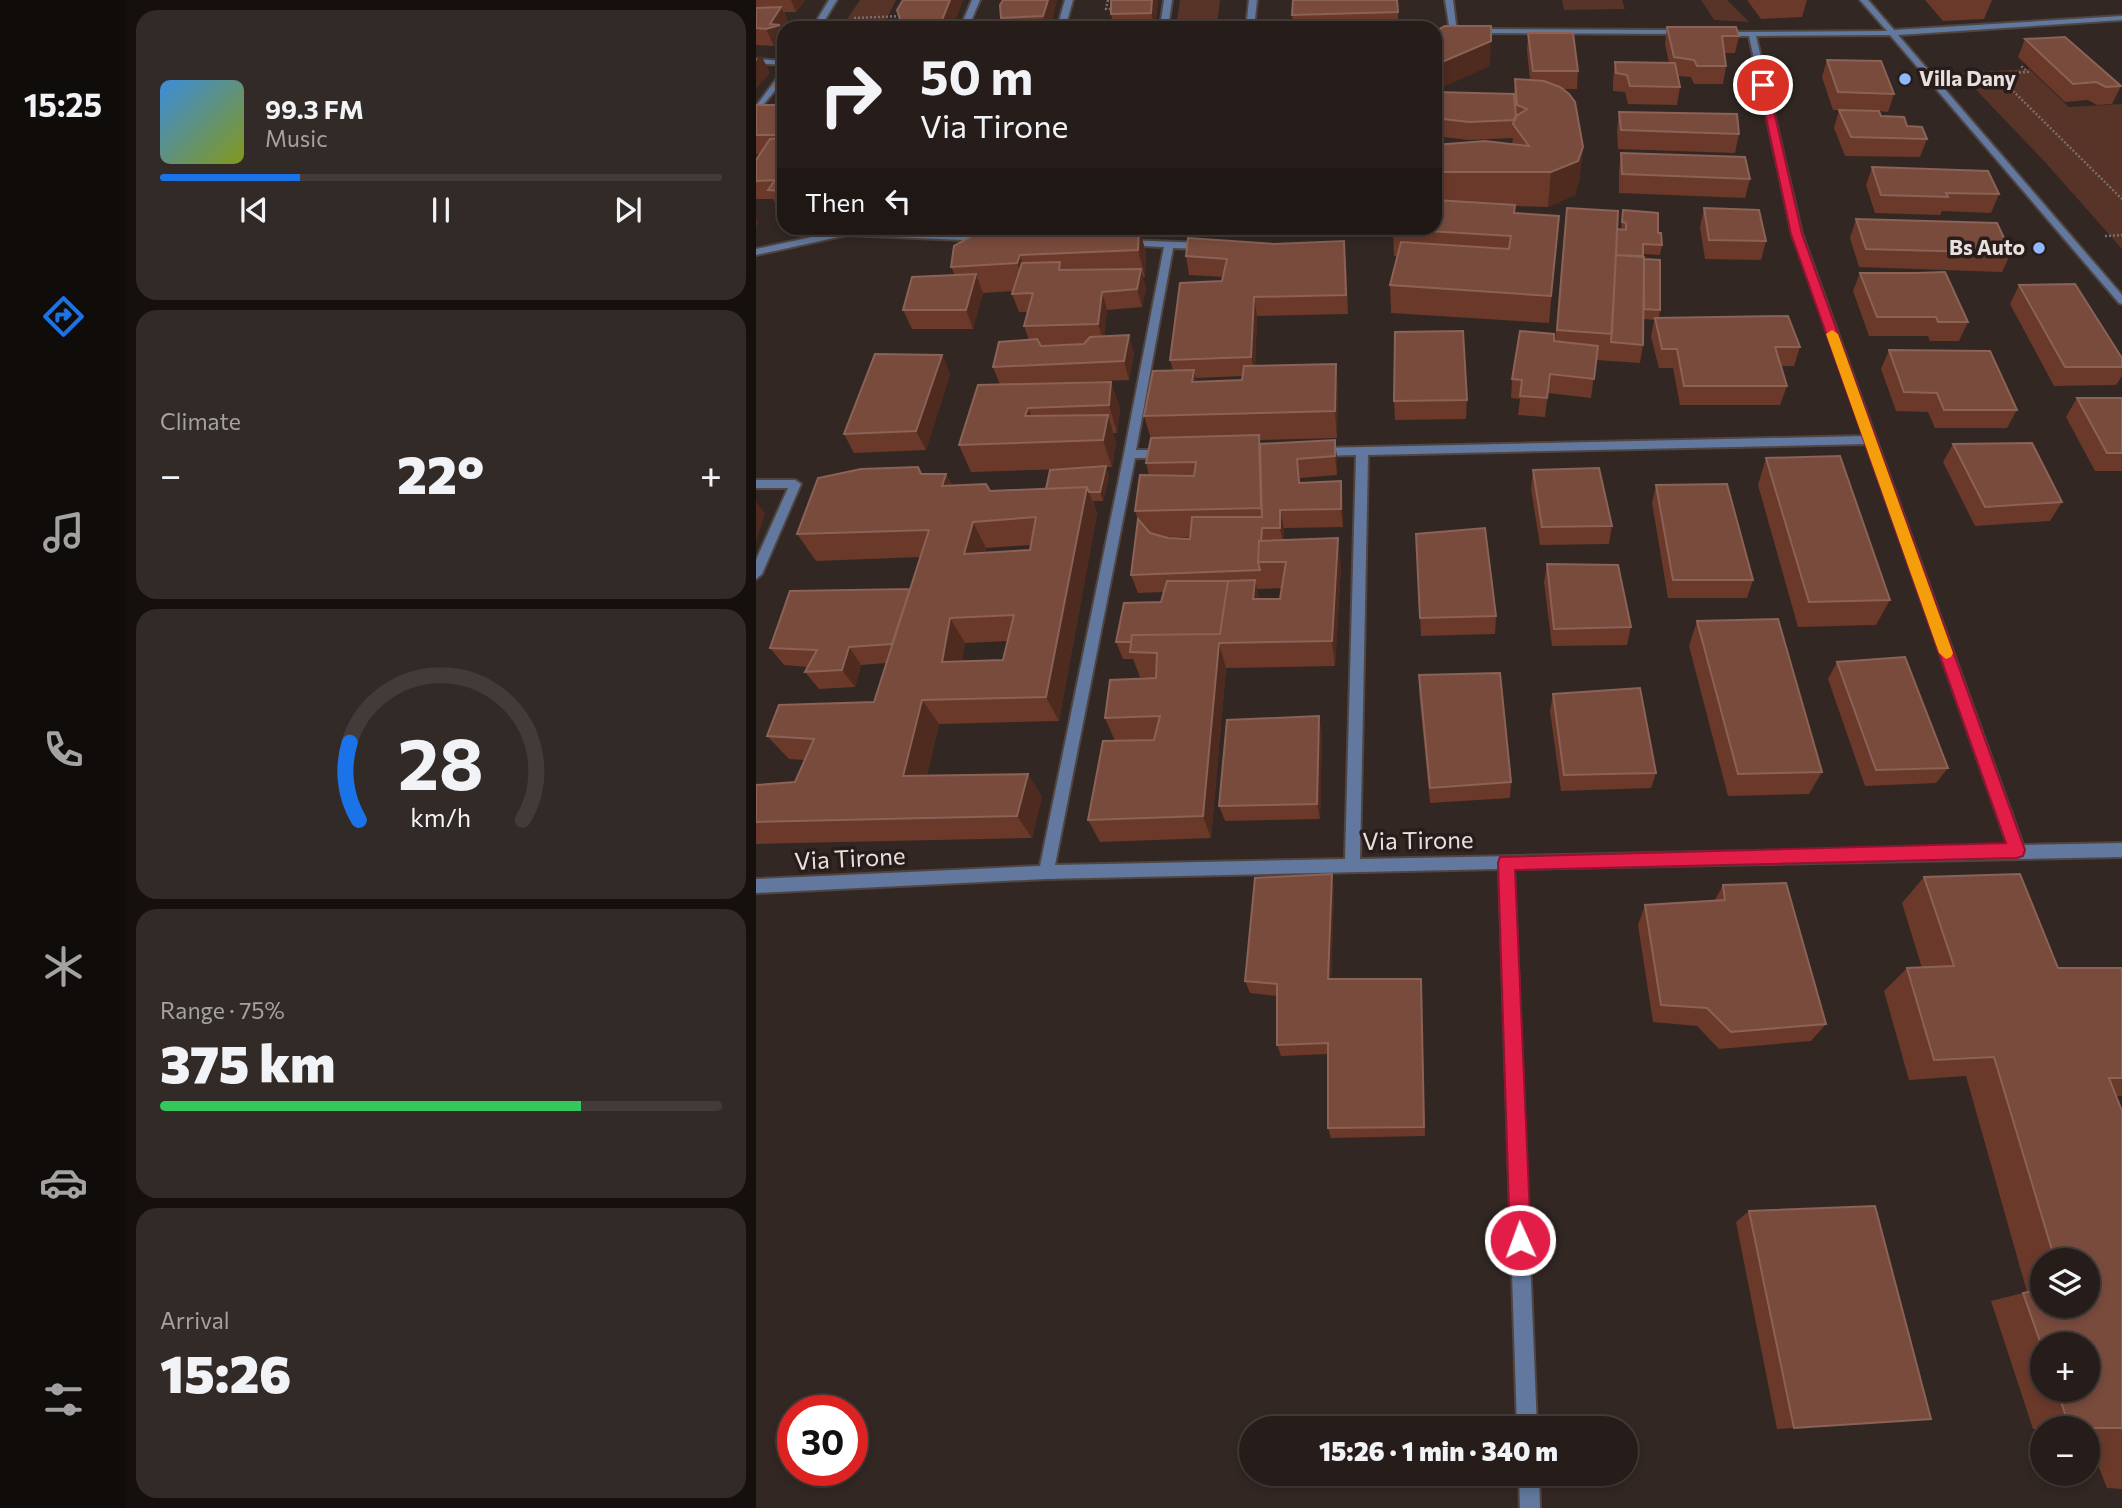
<!DOCTYPE html>
<html lang="en">
<head>
<meta charset="utf-8">
<style>
  :root { --surface:#261d1a; --page:#322a27; --text:#f1f3f6; --muted:#a4a2a2; --line:#423b39; --accent:#1a73e8 }
  body { margin:0; font-family:Commissioner,sans-serif; background:var(--page); color:var(--text); height:100vh; display:flex; flex-direction:column; font-size:26px; white-space:nowrap }
  * { box-sizing:border-box; margin:0 }
  p { font-size:23px; color:var(--muted) }
  .icon { flex:none; width:38px; height:38px; fill:none; stroke:currentColor; stroke-width:2; stroke-linecap:round; stroke-linejoin:round }
  .map { position:relative; flex:1; overflow:hidden }
  .panel { display:flex; flex-direction:column; gap:10px; padding:10px; background:#15100e; width:630px }
  .panel>* { flex:none }
  .guide { position:absolute; left:21px; top:21px; width:665px; height:214px; border-radius:21px; box-shadow:0 4px 10px #0003,0 0 0 2px var(--line); background:#261d1a; color:var(--text); overflow:hidden }
  .controls { position:absolute; left:1274px; top:1248px; display:grid; gap:14px }
  .controls a { display:grid; place-items:center; width:70px; height:70px; border-radius:50%; background:var(--surface); box-shadow:0 4px 10px #0003,0 0 0 2px var(--line); font-size:35px }
  .speed { position:absolute; left:21px; top:1395px; display:flex; gap:14px; font-size:35px; font-weight:700; text-align:center }
  .speed>* { display:grid; place-content:center; width:91px; height:91px; border-radius:50%; background:var(--surface); box-shadow:0 4px 10px #0003,0 0 0 2px var(--line); line-height:1 }
  .speed .limit { border:10px solid #d22; background:#fff; color:#111 }
  .pin { position:absolute; display:grid; place-items:center; width:60px; height:60px; color:#fff; margin:-30px; border:4px solid #fff; border-radius:50%; box-shadow:0 2px 7px #0007 }
  .me { position:absolute; width:77px; margin:-38px; rotate:358deg; stroke-linejoin:round; filter:drop-shadow(0 0 5px #0008) }
  .turn { display:flex; align-items:center; gap:24px; height:147px; padding:0 28px; font-size:32px }
  .turn .icon { width:91px; height:91px; stroke-width:2.5 }
  .turn b { display:block; font-size:49px; line-height:60px }
  .then { display:flex; align-items:center; height:66px; padding:0 28px; background:#0003; gap:14px; font-size:26px }
  .big { font-size:52px; font-weight:800; line-height:1.1 }
  .panel .tile { flex:1; display:flex; flex-direction:column; justify-content:center; gap:10px; min-width:0; padding:0 24px; border-radius:21px; background:var(--page) }
  .panel .dial { align-items:center; gap:0 }
  .dial svg { height:182px; overflow:visible; fill:none; stroke:var(--line); stroke-width:7; stroke-linecap:round; text-anchor:middle }
  .dial text { fill:var(--text); stroke:none }
  .song { display:flex; align-items:center; gap:21px }
  .cover { width:84px; height:84px; border-radius:10px; background:linear-gradient(135deg,hsl(210 70% 55%),hsl(70 70% 35%)) }
  .played { height:7px; border-radius:4px; background:linear-gradient(90deg,var(--accent) 25%,var(--line) 25%) }
  .keys { display:flex; justify-content:space-around; direction:ltr }
  .heat { display:flex; justify-content:space-between; align-items:center; font-size:38px; direction:ltr }
  .charge { height:10px; border-radius:5px; background:linear-gradient(90deg,#34c759 75%,var(--line) 0) }
  .trip { position:absolute; left:483px; top:1416px; width:399px; height:70px; border-radius:35px; background:var(--surface); box-shadow:0 4px 10px #0003,0 0 0 2px var(--line); font-weight:800; line-height:70px; text-align:center }
  main { display:flex; flex:1; min-height:0 }
  .dock { display:flex; flex-direction:column; width:126px; justify-content:space-around; align-items:center; background:#0f0c0a; color:var(--muted) }
  .dock .icon { width:49px; height:49px }
  .dock .on { color:var(--accent) }
  .dock b { font-size:32px; color:var(--text) }
  .map>svg:first-child { display:block }
  .green { fill:#583328 }
  .lines { fill:none; stroke-linecap:round; stroke-linejoin:round }
  .lane-casing { stroke:#4f4541; stroke-width:4 }
  .street-casing { stroke:#4f4541; stroke-width:4 }
  .path { stroke:#786e6b; stroke-width:2.5; stroke-dasharray:2 2; stroke-linecap:butt }
  .lane { fill:#62789e; fill-rule:evenodd }
  .street { fill:#62789e; fill-rule:evenodd }
  .wall { fill:#6a392a; fill-rule:evenodd }
  .shaded-wall { fill:#4e2a1f }
  .building { fill:#784b3d; stroke:#8a6256; stroke-width:2; fill-rule:evenodd }
  .route { fill:#e11d48; stroke:#92132f; stroke-width:2 }
  .slow { fill:#f59e0b }
  .poi-dot { fill:#8fb8fd; stroke:#281d1a; stroke-width:2.5 }
  .labels { text-anchor:middle; stroke-width:7; stroke-linejoin:round; paint-order:stroke }
  .far-poi-label { font-size:21px; font-weight:bold; fill:#e8e0de; stroke:#281d1a; text-anchor:start }
  .street-label { font-size:24px; fill:#e8e0de; stroke:#281d1a }
</style>
</head>
<body>
<main>
<nav class="dock">
<b>15:25</b>
<svg class="icon on" aria-label="directions" viewBox="0 0 24 24"><path d="M12 3l9 9-9 9-9-9zM9 14v-3h6M13 9l2 2-2 2"/></svg>
<svg class="icon" aria-label="music" viewBox="0 0 24 24"><path d="M9 18V5l10-2v13"/><circle cx="6" cy="18" r="3"/><circle cx="16" cy="16" r="3"/></svg>
<svg class="icon" aria-label="phone" viewBox="0 0 24 24"><path d="M5 4h4l2 5-3 2q2 4 5 5l2-3 5 2v4C11 20 4 13 5 4z"/></svg>
<svg class="icon" aria-label="climate" viewBox="0 0 24 24"><path d="M12 3v18M4 7l16 10M4 17L20 7"/></svg>
<svg class="icon" aria-label="car" viewBox="0 0 24 24"><path d="M5 17H2v-5l4-1 3-4h7l3 4 3 1v5h-3M9 17h6M6 11h13"/><circle cx="7" cy="17" r="2"/><circle cx="17" cy="17" r="2"/></svg>
<svg class="icon" aria-label="filters" viewBox="0 0 24 24"><path d="M4 7h16M4 17h16"/><circle cx="9" cy="7" r="2"/><circle cx="15" cy="17" r="2"/></svg>
</nav>
<section class="panel">
<div class="tile">
<div class="song"><i class="cover"></i><div><b>99.3 FM</b><p>Music</p></div></div>
<div class="played"></div>
<div class="keys"><svg class="icon" aria-label="previous" viewBox="0 0 24 24"><path d="M18 5L8 12l10 7zM5 5v14"/></svg><svg class="icon" aria-label="pause" viewBox="0 0 24 24"><path d="M8 5v14M16 5v14"/></svg><svg class="icon" aria-label="next" viewBox="0 0 24 24"><path d="M6 5l10 7-10 7zM19 5v14"/></svg></div>
</div>
<div class="tile"><p>Climate</p>
<div class="heat"><a>−</a><b class="big">22°</b><a>+</a></div>
</div>
<div class="tile dial"><svg viewBox="0 0 100 80">
<path d="M14 69A42 42 0 1 1 86 69"/>
<path d="M14 69A42 42 0 0 1 10 35" stroke="#1a73e8"/>
<text x="50" y="56" font-size="32" font-weight="700">28</text>
<text x="50" y="72" font-size="11">km/h</text>
</svg></div>
<div class="tile"><p>Range · 75%</p><b class="big">375 km</b><div class="charge"></div></div>
<div class="tile"><p>Arrival</p><b class="big">15:26</b></div>
</section>
<div class="map">
<svg width="1366" height="1508" viewBox="0 0 1366 1508">
  <rect width="100%" height="100%" fill="#322723"/>
  <!-- green -->
  <path class="green" d="M104,0H140L126,28H85Z
    M424,0H464L461,28H420Z
    M806,0H866L869,9L808,10Z
    M945,0H971L993,22L958,20Z
    M1273,69L1313,107L1366,104V249L1289,162L1204,73Z"/>
  <g class="lines">
    <defs>
      <path id="lane" d="M216,0H224L212,28H204Z
        M309,0H317L309,28H301Z
        M408,0H416L412,28H404Z
        M25,73H28V80L0,113V106Z
        M0,480H39L45,484L6,574L0,579V560L32,488H0Z"/>
      <path id="street" d="M73,0H81L64,28H56Z
        M493,0H501L498,28H490Z
        M689,0H697L701,33L694,31Z
        M1104,0H1112L1138,30L1366,16V20L1142,35L1366,295V304L1363,303L1134,35L1000,36L1046,234L1267,845L1366,843V857L758,869L781,1428H761L743,869L290,879L0,893V879L284,866L368,454L408,247L366,245L364,243L369,240L450,243L455,246L450,249L417,248L380,450H408L414,454L408,458H379L299,865L589,859L600,455L561,456L555,452L561,448L1108,436L1036,234L993,36H963L959,34L963,32L1131,31ZM1110,444L1252,846L604,859L612,455Z
        M718,29L929,30L933,32L929,34L715,33V29Z
        M0,59L28,61V65L0,63Z
        M98,228L103,230L230,235L235,238L230,241L91,235L0,255V249Z
        M763,1474H783L784,1508H764Z"/>
    </defs>
    <!-- lane casing -->
    <use href="#lane" class="lane-casing"/>
    <!-- street casing -->
    <use href="#street" class="street-casing"/>
    <!-- path -->
    <path class="path" d="M352,0L350,9H359
      M98,18L149,16
      M1240,74L1366,199
      M1211,76L1272,72L1265,66
      M1349,236L1366,235"/>
    <!-- lane -->
    <use href="#lane" class="lane"/>
    <!-- street -->
    <use href="#street" class="street"/>
  </g>
  <!-- wall -->
  <path class="wall" d="M0,0H49L40,12H28L33,24L31,28H28V43L18,46L0,45Z
    M207,0L196,28H147L145,22Z
    M301,0L294,28H248L245,18Z
    M402,0L399,28H358L355,14Z
    M991,0H1051L1046,17L1005,19Z
    M1169,0H1236L1228,19L1187,21Z
    M642,12V28H538L536,15Z
    M911,27L983,36L979,53H968L970,66L967,84H938L935,77L922,76L924,87L921,105L872,104L869,92L857,91V80L859,62L913,63L909,44Z
    M772,33L822,71L821,89H807L827,147L823,181L819,195L792,207L759,206V213L803,216L793,323L635,313L634,285L641,256H638L637,229L679,228V145L756,144L757,138L713,140L679,136V92L758,94L759,79L774,80L771,51Z
    M1269,39L1365,86L1356,104L1341,105L1332,100L1309,102L1262,57Z
    M1071,60L1138,94L1132,112L1123,111L1125,116L1151,126L1171,139L1164,157L1089,156L1078,128L1083,110H1077L1066,77Z
    M28,73V104L18,86Z
    M0,105H28V209H22L17,199H0V160L4,154H0Z
    M863,112L983,134L979,153L862,149L861,130Z
    M865,153L994,179L989,198L863,193V171Z
    M1116,167L1243,194L1235,213L1186,211L1184,215L1119,213L1110,185Z
    M948,208L1010,241L1005,260L949,259L944,227Z
    M867,210L902,233L906,245L904,255L887,254V256L904,310L903,318L1044,347L1038,366H1025L1031,386L1024,405H924L917,368H903L895,337L898,320L888,319L887,345L884,363L840,360L835,398L792,393L789,417L762,415L764,399L755,398L756,379L798,341H799L808,235L861,229H865Z
    M1100,219L1255,253L1246,272L1103,267L1094,238Z
    M273,228H295H292L294,233L316,231L328,228H383L390,253L389,277H387L390,288L386,307L351,310L348,336L373,335L378,354L373,380L272,384L355,382L364,409L361,433H357L360,442L356,467H350L353,476L347,501H337L341,514L303,721L183,724L171,775L272,774L286,797L276,838L0,844V785L39,782L49,760L33,759L11,736L118,702L130,663L105,665L99,687L63,689L49,672L52,667L28,665L14,648L154,589L165,557L60,561L41,534L165,474H190L196,485L234,491L290,489L310,469L215,472L203,445L244,385L237,367L273,340L268,326L272,312H263L256,294L257,291L227,293L217,329H156L147,310L199,275L195,267L252,229L272,230ZM328,344L285,346V345ZM275,545L274,550L229,553L230,548ZM252,641L247,660L206,661L209,643Z
    M430,256L590,259L592,314L501,316L499,366L580,364L582,391L581,438L504,440V444L579,440L581,459V475L544,478V483L587,499V527L528,528V540L585,565L579,666L470,668L455,838L344,842L332,820L359,741L349,718L400,678L384,677L377,659H367L360,642L405,602L408,592L382,593L375,575L382,520L379,511L393,475L390,463L395,439L388,416L417,370L414,360L466,281L467,277L433,275ZM487,376L486,380L440,382V378ZM409,537H435L434,539L412,538ZM526,588L524,599H503L501,589Z
    M1104,273H1161L1212,322L1203,341H1174L1172,336H1113L1097,291Z
    M1263,285L1366,358V376L1360,385L1298,386L1254,304Z
    M1133,350L1261,410L1251,428H1179L1172,412L1140,411L1125,369Z
    M186,355L194,374L170,450L98,453L88,434Z
    M1321,398H1366V471H1339L1310,417Z
    M711,400L710,419L639,420L638,401Z
    M1197,444L1306,502L1294,521L1219,526L1187,462Z
    M1010,458L1134,600L1120,625L1042,627L1002,485Z
    M777,470L856,526L853,544L784,545L775,489Z
    M900,485L997,580L991,598H912L896,503Z
    M661,553L740,616L739,634L665,636Z
    M791,564L875,627L871,645L796,646L788,582Z
    M941,621L1066,772L1053,794L972,796L933,646Z
    M1081,662L1192,768L1180,783L1109,786L1072,679Z
    M663,675L755,782L754,798L674,803L663,692Z
    M797,694L900,773L895,788L805,791L794,711Z
    M566,733L564,819L469,821L463,806Z
    M1168,877L1302,968H1366V1096H1360L1366,1111V1489L1351,1488L1332,1440V1428H1286V1429H1277L1235,1301L1271,1292L1210,1076L1153,1080L1128,991L1151,968H1166L1146,903ZM1286,1260H1332V1306H1286ZM1286,1344L1332,1390H1286Z
    M967,885L1070,1024L1055,1041L963,1049L941,1026L897,1022L882,925L889,905L959,900Z
    M578,888L575,979H665L669,1136L575,1138L572,1128V1054L525,1056L521,1045V996L494,993L489,981Z
    M993,1211L1175,1419L1021,1429L980,1222Z"/>
  <!-- shaded-wall -->
  <path class="shaded-wall" d="M35,0H49L40,12Z
    M194,0H207L196,28H188L186,20Z
    M292,0H301L294,28H291L287,16Z
    M396,0H402L399,28L395,13Z
    M25,7L33,24L31,28H28V43L18,46L10,29Z
    M735,41L734,66L679,91V65Z
    M5,55L14,73L0,89V61Z
    M827,147L823,181L819,195L792,207L795,172Z
    M0,217L3,223L0,227Z
    M287,228H295H292L298,246L286,233Z
    M383,228L390,253L389,277L382,250Z
    M264,255L273,282L270,290L261,263Z
    M385,269L390,288L386,307L381,289Z
    M220,274L227,293L217,329L210,310Z
    M346,292L351,310L348,343L342,324Z
    M498,297L501,316L499,376L495,357Z
    M373,335L378,354L373,380L368,361Z
    M186,355L194,374L170,450L160,431Z
    M580,364L582,391L581,438L579,411Z
    M438,370L444,397L436,382Z
    M355,382L364,409L361,433L353,405Z
    M272,408L283,435L280,443L269,416Z
    M352,415L360,442L356,467L347,440Z
    M503,435L507,462L508,528L505,508Z
    M579,440L581,459V475L579,456Z
    M350,466L353,476L347,501L344,492Z
    M190,474L203,501L186,486Z
    M585,481L587,499V527L585,509Z
    M331,487L341,514L303,721L290,697Z
    M0,501L9,514L0,541Z
    M524,510L528,528V546L524,528Z
    M217,522L230,548L222,580L208,554Z
    M582,538L585,565L579,666L576,641Z
    M499,580L505,606L497,599Z
    M194,618L209,643L201,687L186,662Z
    M463,643L470,668L455,838L447,816Z
    M93,647L105,665L99,687L86,670Z
    M166,700L183,724L165,799L147,776Z
    M563,716L566,733L564,819L561,804Z
    M272,774L286,797L276,838L261,816Z
    M576,874L578,888L575,992L572,979Z"/>
  <!-- building -->
  <path class="building" d="M147,0H194L186,20L145,22L141,10Z
    M247,0H292L287,16L245,18L244,5Z
    M355,0H396L395,13L355,14Z
    M537,0H641L642,12L536,15Z
    M25,7L14,24L24,25L10,29L0,28V8Z
    M689,26H735V41L679,65V31Z
    M911,27H980L983,36H966L970,66H941L938,60L918,57Z
    M772,33H817L822,71H777Z
    M1309,37L1365,86L1350,87L1340,82L1317,84L1269,39Z
    M1071,60L1125,61L1138,94L1082,92Z
    M859,62L919,63L924,87L874,86L871,75L860,73Z
    M28,73V86H18Z
    M759,79L788,81L804,87L813,94L819,102L827,147L822,161L795,172H679V145L729,141L773,146L757,124L759,117L771,109L761,105Z
    M679,92L758,94L760,117L759,120L713,122L679,118Z
    M0,105H28V135H0Z
    M1083,110L1123,111L1125,116L1148,117L1151,126L1166,127L1171,139L1095,137Z
    M863,112L981,114L983,134L865,130Z
    M28,138V191L12,190L19,180L0,181V160L14,139Z
    M865,153L989,157L994,179L866,174Z
    M1116,167L1232,171L1243,194L1190,193L1192,197L1125,195Z
    M679,200L759,205L758,213L803,216L795,296L634,285L645,242L753,249L755,236L637,229L638,228H679Z
    M811,208L862,211L856,334L801,330Z
    M948,208L1003,210L1010,241L953,240Z
    M867,210L902,213V233H905L906,245L887,244V256L860,255L861,229L870,230V223L866,222Z
    M1100,219L1241,223L1255,253L1110,249Z
    M217,228H247L252,229L272,230L273,228H287L286,233L316,231L328,228H383L382,250L264,255L261,263L195,267L198,246L214,237Z
    M432,238L518,244L588,241L590,295L498,297L495,357L414,360L424,283L466,281L471,259L430,256Z
    M860,255L888,257L887,345L855,342Z
    M888,259L904,260V310L888,309Z
    M304,262L303,270L385,269L381,289L346,292L342,324L268,326L277,293L256,294L266,263Z
    M1189,272L1212,322H1182L1180,317H1121L1104,273H1161Z
    M220,274L210,310H147L156,277Z
    M1319,284L1366,358V367H1309L1263,285Z
    M1032,316L1044,347H1019L1031,386H928L921,349H906L899,318Z
    M707,331L711,400L638,401L639,332Z
    M764,331L798,334V341L842,346L838,379L794,374L791,398L764,396L766,380L756,379Z
    M373,335L368,361L237,367L243,342L281,339L285,346L328,344L334,337Z
    M1133,350L1234,351L1261,410H1188L1181,393L1148,392Z
    M119,354L186,355L160,431L88,434Z
    M580,364L579,411L388,416L397,371L438,370L436,382L486,380L488,366Z
    M355,382L353,405L272,408L269,416L352,415L347,440L203,445L222,385Z
    M1321,398H1366V453H1351Z
    M503,435L505,508L379,511L384,475L438,476L440,462L390,463L395,438Z
    M579,440V456L541,459L543,483L585,481V509L524,510V528H506L505,541H503L502,562L504,570L375,575L382,519L394,533L412,538L434,539L436,517H506L504,444Z
    M1276,443L1306,502L1229,507L1197,444Z
    M1084,456L1134,600L1053,602L1010,458Z
    M350,466L344,492H333L331,487L290,489L294,470Z
    M162,467L165,474H190L186,486L230,484L234,491L331,487L290,697L166,700L147,776L272,774L261,816L0,822V785L39,782L58,739L11,736L23,705L118,702L173,530L41,534L62,478L105,469ZM280,517L274,550L208,554L217,522ZM258,615L247,660L186,662L194,618Z
    M843,468L856,526L786,527L777,470Z
    M971,484L997,580H917L900,485Z
    M729,528L740,616L664,618L660,534Z
    M582,538L576,641L463,643L447,816L332,820L347,741L398,740L404,716L349,718L354,680L400,678L401,653L374,652L376,635L464,634L472,581L499,580L497,599H524L530,562H502L503,541Z
    M791,564L862,565L875,627L798,629Z
    M411,581H474H472L464,634L376,635L375,642H360L368,603L405,602Z
    M154,589L136,644L93,647L86,670L49,672L61,650L14,648L34,591Z
    M1022,619L1066,772L982,774L941,621Z
    M1149,657L1192,768L1120,770L1081,662Z
    M744,673L755,782L674,788L663,675Z
    M884,688L900,773L808,775L797,694Z
    M563,716L561,804L463,806L471,720Z
    M576,874L572,979H665L668,1127L572,1128V1043L521,1045V984L489,981L499,878Z
    M1264,874L1302,968H1366V1078H1353L1366,1111V1428H1314L1301,1390H1332V1344H1286V1347L1267,1293L1286,1289V1306H1332V1260H1299L1238,1057L1178,1060L1151,968L1198,966L1168,877Z
    M1030,883L1070,1024L975,1032L951,1008L905,1005L889,905L969,900L967,885Z
    M1119,1206L1175,1419L1038,1428L993,1211Z"/>
  <!-- route -->
  <path class="route" d="M1007,82L1012,85L1046,234L1269,850L1267,856L1261,858L759,870L775,1240L772,1247L764,1250L757,1247L754,1240L742,863L744,857L1250,843L1035,234L1003,85Z"/>
  <!-- slow -->
  <path class="slow" d="M1076,330L1082,334L1197,653L1195,657L1190,659L1183,653L1070,334Z"/>
  <!-- markers -->
  <g class="poi-dot">
    <circle cx="1149" cy="79" r="7"/>
    <circle cx="1283" cy="248" r="7"/>
  </g>
  <g class="labels">
    <!-- far-poi labels -->
    <g class="far-poi-label">
      <text x="1163" y="86">Villa Dany</text>
      <text x="1269" y="255" text-anchor="end">Bs Auto</text>
    </g>
    <!-- street labels -->
    <g class="street-label">
      <text transform="translate(662 841) rotate(-1)" y="8">Via Tirone</text>
      <text transform="translate(94 859) rotate(-3)" y="8">Via Tirone</text>
    </g>
  </g>
</svg>
<div class="controls">
<a><svg class="icon" aria-label="layers" viewBox="0 0 24 24"><path d="M12 4l9 5-9 5-9-5zM3 14l9 5 9-5"/></svg></a>
<a>+</a>
<a>−</a>
</div>
<div class="speed"><div class="limit">30</div></div>
<div class="pin" style="left:1007px;top:85px;background:#d93025"><svg class="icon" aria-label="arrive" viewBox="0 0 24 24"><path d="M6 21V4h12l-3 4 3 4H6"/></svg></div>
<svg class="me" style="left:764px;top:1240px" viewBox="-20 -20 40 40"><circle r="17" fill="#e11d48" stroke="#fff" stroke-width="3"/><path d="M0-11L8 9 0 5-8 9z" fill="#fff"/></svg>
<div class="trip">15:26 · 1 min · 340 m</div>
<div class="guide">
<div class="turn"><svg class="icon" aria-label="right" viewBox="0 0 24 24"><path d="M7 20v-9h11M14 6l5 5-5 5"/></svg><div><b>50 m</b>Via Tirone</div></div>
<div class="then">Then<svg class="icon" aria-label="left" viewBox="0 0 24 24"><path d="M17 20v-9H6M10 6l-5 5 5 5"/></svg></div>
</div>
</div>
</main>
</body>
</html>
